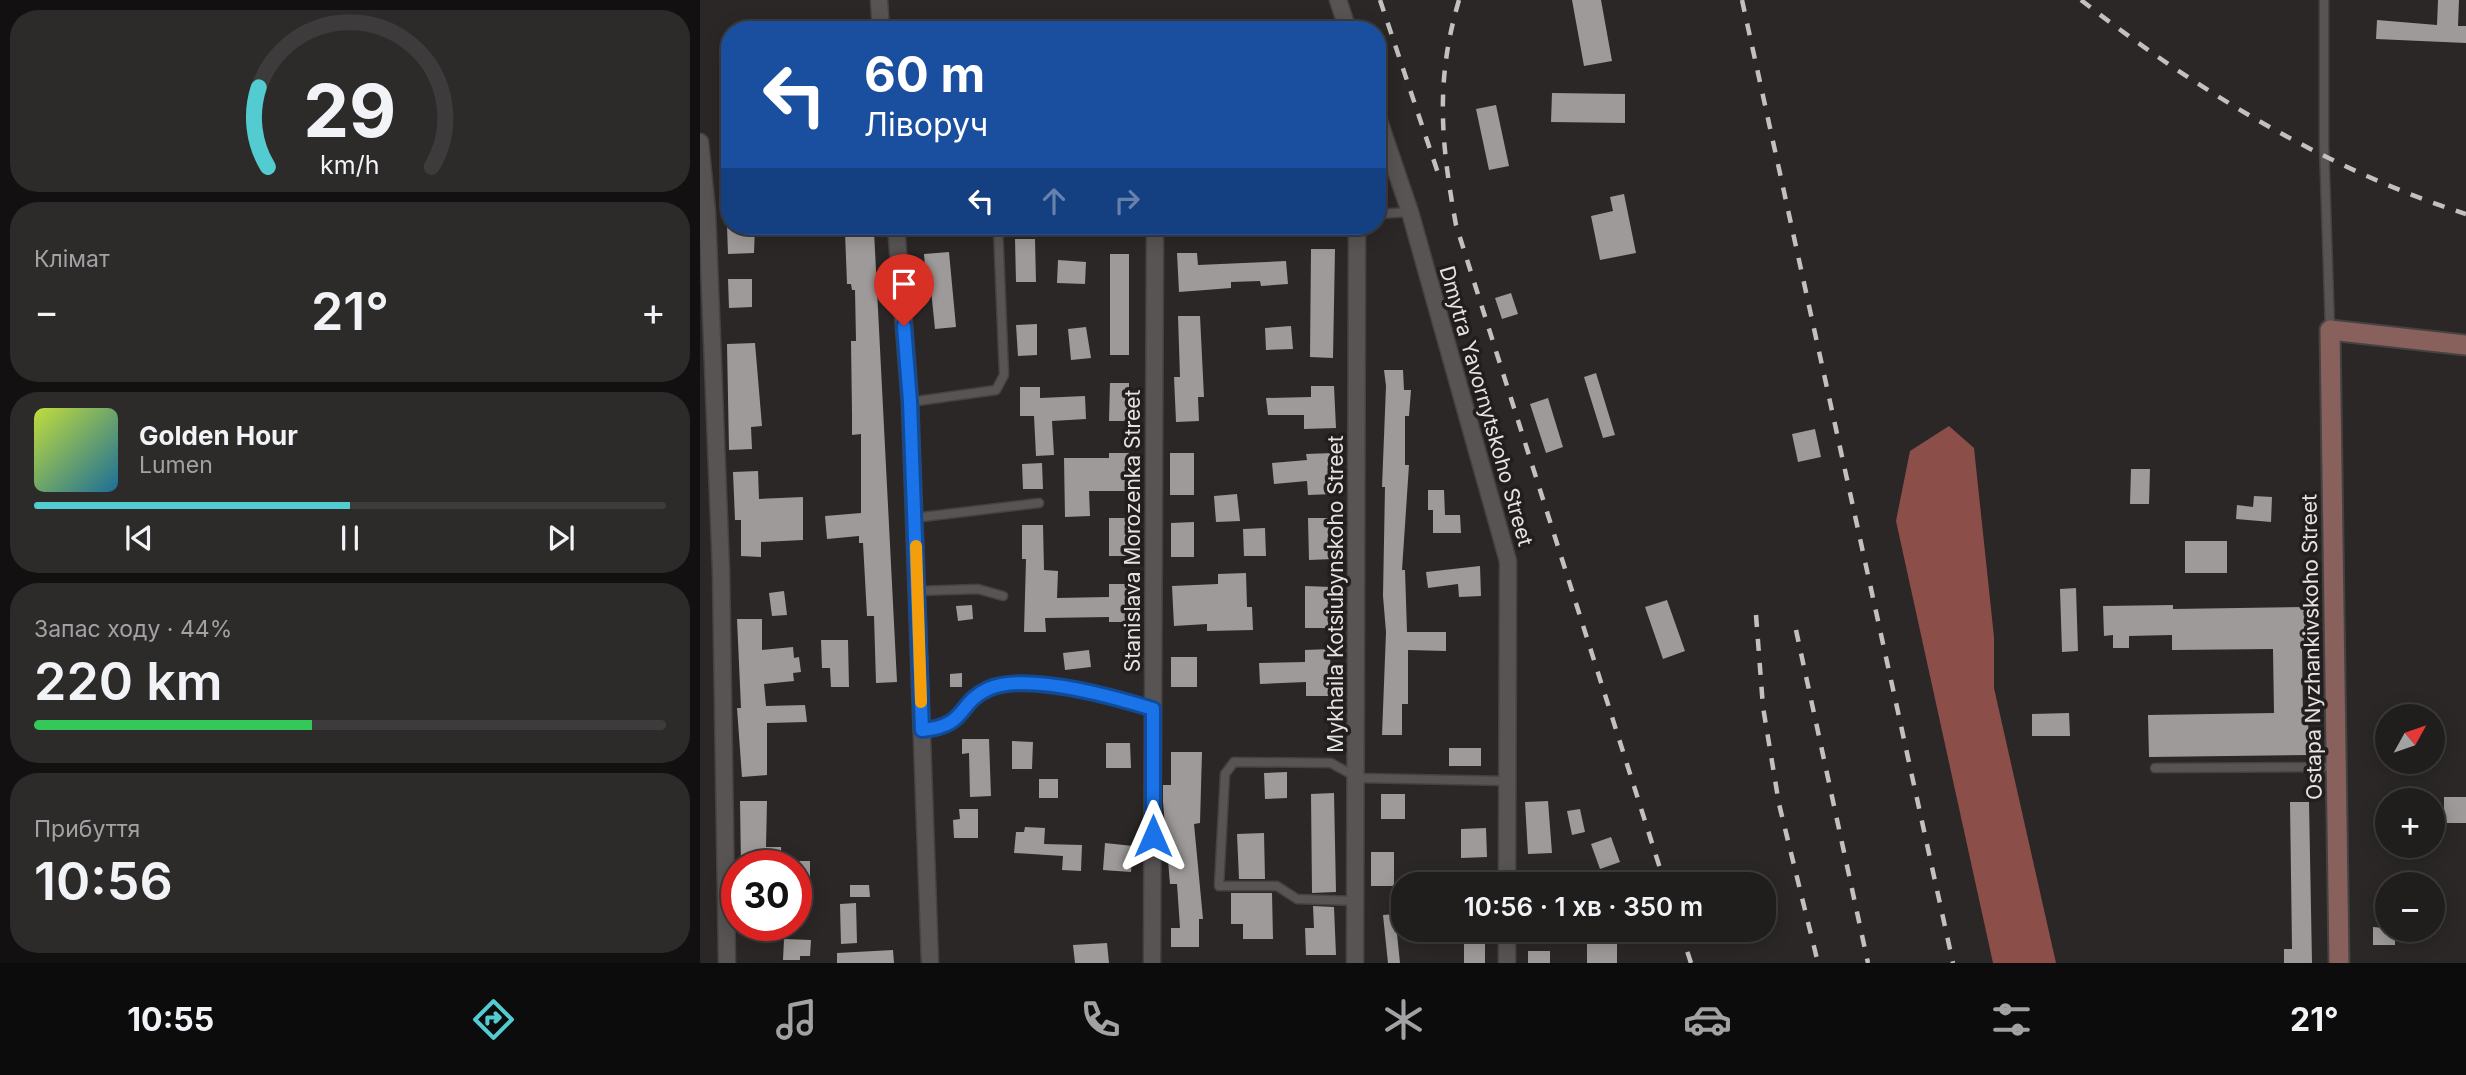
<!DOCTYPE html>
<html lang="uk">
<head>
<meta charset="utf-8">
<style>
  :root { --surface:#201d1d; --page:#2d2a2a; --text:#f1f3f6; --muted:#a2a2a4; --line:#3d3b3b; --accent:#52ccd0 }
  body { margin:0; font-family:Inter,sans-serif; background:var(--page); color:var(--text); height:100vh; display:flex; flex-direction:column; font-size:26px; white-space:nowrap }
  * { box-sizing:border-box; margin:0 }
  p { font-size:23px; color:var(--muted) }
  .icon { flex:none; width:38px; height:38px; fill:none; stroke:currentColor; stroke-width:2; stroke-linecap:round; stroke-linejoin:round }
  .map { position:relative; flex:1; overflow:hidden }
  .sheet { display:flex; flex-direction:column; gap:10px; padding:10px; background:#121010; width:700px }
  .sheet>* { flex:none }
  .top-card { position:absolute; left:21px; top:21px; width:665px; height:214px; border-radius:28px; box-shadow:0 4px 18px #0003,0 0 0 2px var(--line); background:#1a4fa0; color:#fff; overflow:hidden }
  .needle { width:46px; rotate:50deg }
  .controls { position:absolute; left:1675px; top:704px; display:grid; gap:14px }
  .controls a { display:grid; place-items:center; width:70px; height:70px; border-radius:50%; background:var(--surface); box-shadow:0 4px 18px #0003,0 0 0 2px var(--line); font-size:35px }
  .speed { position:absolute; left:21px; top:850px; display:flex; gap:14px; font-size:35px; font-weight:700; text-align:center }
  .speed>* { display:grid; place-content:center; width:91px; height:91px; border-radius:50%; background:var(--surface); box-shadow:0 4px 18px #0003,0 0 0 2px var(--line); line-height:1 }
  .speed .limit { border:10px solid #d22; background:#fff; color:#111 }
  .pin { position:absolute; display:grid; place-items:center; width:60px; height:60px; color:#fff; margin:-72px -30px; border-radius:50% 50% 50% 0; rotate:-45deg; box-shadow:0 0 7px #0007 }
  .pin .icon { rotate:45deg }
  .me { position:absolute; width:77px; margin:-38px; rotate:0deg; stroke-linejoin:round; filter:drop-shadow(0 0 5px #0008) }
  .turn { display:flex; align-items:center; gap:24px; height:147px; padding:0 28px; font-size:32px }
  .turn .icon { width:91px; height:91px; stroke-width:2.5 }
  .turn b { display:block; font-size:49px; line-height:60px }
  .lanes { display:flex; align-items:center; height:66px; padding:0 28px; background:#0003; justify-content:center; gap:35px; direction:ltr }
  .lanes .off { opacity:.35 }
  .big { font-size:52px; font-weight:600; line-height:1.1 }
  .sheet .card { flex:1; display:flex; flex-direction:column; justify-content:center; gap:10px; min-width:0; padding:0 24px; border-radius:28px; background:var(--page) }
  .sheet .dial { align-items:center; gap:0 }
  .dial svg { height:182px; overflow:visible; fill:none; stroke:var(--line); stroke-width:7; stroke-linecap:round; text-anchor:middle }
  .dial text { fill:var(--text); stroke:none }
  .song { display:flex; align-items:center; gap:21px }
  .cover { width:84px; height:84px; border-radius:10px; background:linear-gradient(135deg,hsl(70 70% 55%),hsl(200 70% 35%)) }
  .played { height:7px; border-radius:4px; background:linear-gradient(90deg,var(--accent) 50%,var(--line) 50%) }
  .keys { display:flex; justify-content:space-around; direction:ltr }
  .heat { display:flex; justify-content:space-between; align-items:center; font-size:38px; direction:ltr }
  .charge { height:10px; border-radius:5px; background:linear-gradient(90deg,#34c759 44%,var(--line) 0) }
  .trip { position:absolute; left:691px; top:872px; width:385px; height:70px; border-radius:28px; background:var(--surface); box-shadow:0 4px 18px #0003,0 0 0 2px var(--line); font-weight:600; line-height:70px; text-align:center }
  .dock { display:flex; height:112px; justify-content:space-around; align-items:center; background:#0d0c0c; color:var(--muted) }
  .dock .icon { width:49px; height:49px }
  .dock .current { color:var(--accent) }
  .dock b { font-size:32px; color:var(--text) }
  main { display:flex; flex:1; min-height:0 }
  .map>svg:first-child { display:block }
  .forest { fill:#8b4e48 }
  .building { fill:#9f9a9a }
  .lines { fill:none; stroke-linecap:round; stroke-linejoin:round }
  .service-casing { stroke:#454242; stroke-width:11 }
  .minor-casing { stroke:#454242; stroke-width:19 }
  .secondary-casing { stroke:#454242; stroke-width:23 }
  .service { stroke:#585453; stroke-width:8 }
  .minor { stroke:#585453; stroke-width:16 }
  .secondary { stroke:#88615d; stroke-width:19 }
  .rail { stroke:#c2c0c0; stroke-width:4.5; stroke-dasharray:12 12; stroke-linecap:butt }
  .route-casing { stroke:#114b97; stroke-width:18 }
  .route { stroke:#1a73e8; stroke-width:12 }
  .slow { stroke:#f59e0b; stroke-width:12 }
  .labels { text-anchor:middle; stroke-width:7; stroke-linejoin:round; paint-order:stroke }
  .street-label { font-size:21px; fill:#e4e2e2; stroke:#211e1d }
</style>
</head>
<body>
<main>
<section class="sheet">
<div class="card dial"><svg viewBox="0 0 100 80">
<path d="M14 69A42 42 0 1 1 86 69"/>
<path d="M14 69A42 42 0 0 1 10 34" stroke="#52ccd0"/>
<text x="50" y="56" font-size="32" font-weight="700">29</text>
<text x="50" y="72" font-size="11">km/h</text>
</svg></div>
<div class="card"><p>Клімат</p>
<div class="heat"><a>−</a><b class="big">21°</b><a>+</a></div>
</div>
<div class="card">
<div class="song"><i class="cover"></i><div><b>Golden Hour</b><p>Lumen</p></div></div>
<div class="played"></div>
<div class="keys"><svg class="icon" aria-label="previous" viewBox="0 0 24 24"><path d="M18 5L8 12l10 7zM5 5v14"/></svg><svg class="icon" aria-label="pause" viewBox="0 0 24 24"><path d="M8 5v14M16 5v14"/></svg><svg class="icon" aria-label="next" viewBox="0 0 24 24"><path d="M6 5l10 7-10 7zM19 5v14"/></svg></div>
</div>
<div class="card"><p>Запас ходу · 44%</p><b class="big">220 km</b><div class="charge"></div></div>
<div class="card"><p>Прибуття</p><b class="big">10:56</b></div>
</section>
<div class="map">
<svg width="1766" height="963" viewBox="0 0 1766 963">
  <rect width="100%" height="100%" fill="#2b2727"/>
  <!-- forest -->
  <path class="forest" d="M1249,426L1274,448L1294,637V688L1356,963H1293L1196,521L1210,451Z"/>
  <!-- building -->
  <path class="building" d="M872,0H901L912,61L884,66Z
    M1738,0H1759L1758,26H1766V43L1676,39L1677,20L1737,25Z
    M852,93L925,94V123L851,122Z
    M796,105L809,166L789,170L776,109Z
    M924,194L936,253L900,260L891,216L913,211L910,197Z
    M27,226H55L54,253L28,254Z
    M174,231L197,682L176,683L174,616H167L163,543H159V536L127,539L125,516L161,513V434L152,435V414L151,341H156L155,290H152L151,284H147L145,232Z
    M315,239H335L336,282H316Z
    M611,249H635L633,358L610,357Z
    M249,252L256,327L235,329L230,280L226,281L224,254Z
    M477,253H497L498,265L586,261L588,284L561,286L560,281L531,282V288L479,292Z
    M410,254H429V355H410Z
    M358,260L386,262L385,284L357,283Z
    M28,279H52V307L29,308Z
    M811,293L818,314L802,319L795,298Z
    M478,316H500L504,397H498L499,421L476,422L474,377H480Z
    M337,324V355L318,356L316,325Z
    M591,326L593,349L566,350L565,328Z
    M386,327L391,358L371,360L368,329Z
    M55,343L62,426L51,427L52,449L29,450L27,344Z
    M684,370H703L704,390H711L709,416H705V465H709L702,570H705L707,632H746V651L708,650V704H702V735H682L686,632L683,596L685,487H682L686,386Z
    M896,373L915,435L903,438L884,377Z
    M410,383H429V421H409Z
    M611,386H634L636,428L604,429V415H568L566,398L611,397Z
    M320,387H340V398L385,396L386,419L352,421L354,455L336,456L334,416H320Z
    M848,398L863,447L846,453L830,404Z
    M1115,429L1121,457L1098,462L1092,434Z
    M409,453H429V491H389L390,516L365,517L364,458H409Z
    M470,453H494V495H470Z
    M633,453L634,494L608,495L607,481L574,484L572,463L607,460L606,454Z
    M342,463L343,489H323L322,464Z
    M1431,469H1450L1449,504H1430Z
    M58,471L59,499L103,497V540L61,542V557L41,556V520H35L33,472Z
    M728,490H744L745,515H760L761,533H733V510H728Z
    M537,494L540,521L516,522L514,496Z
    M1554,496L1572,497L1571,522L1536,519L1537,505L1553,507Z
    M409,518H429V556H409Z
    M608,518H633L634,559L609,560Z
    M494,522V557H471V523Z
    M322,525H343L344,570L358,571L357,598L409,597V584H429V622H409V617L345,618L346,632H324L326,559H322Z
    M565,528L566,556H544L543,529Z
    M1485,541H1527V573H1485Z
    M780,566L781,596L759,597L758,584L728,588L726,572Z
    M546,573L547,607H552L553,630L507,631V624L474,626L472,586L518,584V574Z
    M605,586L631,587V628H605Z
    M1376,588L1378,651L1362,652L1360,589Z
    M84,591L87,615L72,616L69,593Z
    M967,600L985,651L963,659L945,607Z
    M272,605L273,619L258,621L256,606Z
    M1473,605V609L1607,607V648H1602L1603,714H1608L1609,755L1449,757L1448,715L1574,713L1573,649L1472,650V635L1429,636V648H1413V635L1404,636L1403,606Z
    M37,619H62V650L93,647L94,658L99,657L101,672L93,673L94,681L64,684L66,706L105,705L107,722L67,723V775L42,777L37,708H41Z
    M121,640H148L149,687H131L130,668H122Z
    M630,649L631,696H606V682L560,684L559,663L605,662V650Z
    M389,650L391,667L365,670L363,653Z
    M471,657H497V687H471Z
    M262,673V687H250V674Z
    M1369,713L1370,736H1332V714Z
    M262,739H289L291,796L270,797L269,753L262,754Z
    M312,741L333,742L332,769H312Z
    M406,743H430L431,768H406Z
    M749,748H781V766H749Z
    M471,752H502L500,823L494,824L503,919H499V947H471V928H480L477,884H470L463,802V785H471Z
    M587,772V798L565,799L564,773Z
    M339,779H358V798H339Z
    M634,793L636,892L612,893L611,794Z
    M681,794H705V819H681Z
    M1744,797H1766V823H1744Z
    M40,801H67L66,847H81L82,866H41Z
    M848,801L852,853L828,854L825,802Z
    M1590,802H1609L1612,963H1584V949H1592Z
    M259,809H278V838H254L253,820L260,819Z
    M880,809L885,832L872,835L867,811Z
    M325,827L345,828L344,844L382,845L381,871L362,870L363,856L314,853L316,832H324Z
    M786,828L787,857L761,858V829Z
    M564,833L565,879H539L537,834Z
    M911,837L920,862L900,869L891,844Z
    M405,843L433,846L431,872L403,870Z
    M671,852H694V886H671Z
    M96,861H110V878L96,877Z
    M150,885H169L170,897H150Z
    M531,893H572L573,939H543V924H531Z
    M156,903L157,943L141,944L140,904Z
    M613,906L634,907L636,955H606L605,928H614Z
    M695,914L700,963H688L683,915Z
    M1673,927L1695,929V945H1673Z
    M887,929H917V963H887Z
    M84,939L111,940L110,956H100V960H83Z
    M764,940H785V963H764Z
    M407,943L409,963H375L373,945Z
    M193,950L194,963H137V953Z
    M828,951H850V963H828Z"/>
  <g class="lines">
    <defs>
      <path id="service" d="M1624,0V145L1630,330
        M677,214L710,212
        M210,402L296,390L304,375L298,227L309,226
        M214,518L339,503
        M217,591L278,589L303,596
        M222,730C268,726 257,703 288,689C326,672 413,697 452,709
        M1455,768L1636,767
        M656,901L597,899L577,886H519L525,774L534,762L631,763L658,778L807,781"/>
      <path id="minor" d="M179,0L181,30
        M638,0L648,30
        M677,115L710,212L808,561L807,884
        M0,142L7,211L21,571L27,963
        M196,226L210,402L230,963
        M452,963L455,226
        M655,963L657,226
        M807,963V929"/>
      <path id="secondary" d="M1639,963L1630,330L1766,345"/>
    </defs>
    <!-- service casing -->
    <use href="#service" class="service-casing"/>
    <!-- minor casing -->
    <use href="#minor" class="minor-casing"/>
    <!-- secondary casing -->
    <use href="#secondary" class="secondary-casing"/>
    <!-- service -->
    <use href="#service" class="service"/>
    <!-- minor -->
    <use href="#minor" class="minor"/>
    <!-- secondary -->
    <use href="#secondary" class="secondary"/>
    <!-- rail -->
    <path class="rail" d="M680,0L741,182
      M759,0C735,81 741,143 756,225L965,884
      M1042,0L1253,963
      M1381,0C1496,90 1626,169 1766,214
      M1056,615L1063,707L1079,804L1118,963
      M1096,630L1168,963
      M980,929L991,963"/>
  </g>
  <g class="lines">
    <defs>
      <path id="route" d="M204,326L210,402L222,730C268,726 257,703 288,689C326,672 414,697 453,709V836"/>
    </defs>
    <!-- route casing -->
    <use href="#route" class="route-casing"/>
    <!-- route -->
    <use href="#route" class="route"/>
    <!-- slow -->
    <path class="slow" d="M216,546L221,702"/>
  </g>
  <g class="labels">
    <!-- street labels -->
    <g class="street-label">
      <text transform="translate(786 406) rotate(74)" y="7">Dmytra Yavornytskoho Street</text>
      <text transform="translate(433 531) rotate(-90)" y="7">Stanislava Morozenka Street</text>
      <text transform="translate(636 594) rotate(-90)" y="7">Mykhaila Kotsiubynskoho Street</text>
      <text transform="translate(1612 647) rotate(-91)" y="7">Ostapa Nyzhankivskoho Street</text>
    </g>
  </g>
</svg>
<div class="controls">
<a><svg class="needle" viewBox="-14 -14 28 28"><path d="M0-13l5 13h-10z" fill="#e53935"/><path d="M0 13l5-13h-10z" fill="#a2a2a4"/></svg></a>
<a>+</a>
<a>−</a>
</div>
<div class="speed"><div class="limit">30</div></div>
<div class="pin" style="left:204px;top:326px;background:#d93025"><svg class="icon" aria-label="arrive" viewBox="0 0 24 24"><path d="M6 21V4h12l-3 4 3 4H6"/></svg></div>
<svg class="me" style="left:453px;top:836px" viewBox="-20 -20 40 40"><path d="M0-17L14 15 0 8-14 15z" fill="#1a73e8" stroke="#fff" stroke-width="4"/></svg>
<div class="trip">10:56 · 1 хв · 350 m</div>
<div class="top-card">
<div class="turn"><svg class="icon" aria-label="left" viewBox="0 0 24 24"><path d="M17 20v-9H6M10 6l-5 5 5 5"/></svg><div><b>60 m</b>Ліворуч</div></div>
<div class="lanes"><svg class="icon" aria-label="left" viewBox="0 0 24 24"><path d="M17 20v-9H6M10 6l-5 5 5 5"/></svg><svg class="icon off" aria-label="ahead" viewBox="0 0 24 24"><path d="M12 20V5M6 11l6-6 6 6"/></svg><svg class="icon off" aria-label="right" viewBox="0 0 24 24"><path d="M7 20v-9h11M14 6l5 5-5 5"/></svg></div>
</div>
</div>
</main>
<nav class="dock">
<b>10:55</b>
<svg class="icon current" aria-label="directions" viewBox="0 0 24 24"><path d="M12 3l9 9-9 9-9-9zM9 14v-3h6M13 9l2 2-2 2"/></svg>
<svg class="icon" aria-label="music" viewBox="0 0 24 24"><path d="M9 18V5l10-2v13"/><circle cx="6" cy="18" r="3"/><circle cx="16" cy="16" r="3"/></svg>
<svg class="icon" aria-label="phone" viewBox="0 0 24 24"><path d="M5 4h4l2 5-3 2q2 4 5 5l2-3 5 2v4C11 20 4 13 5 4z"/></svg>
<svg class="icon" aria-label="climate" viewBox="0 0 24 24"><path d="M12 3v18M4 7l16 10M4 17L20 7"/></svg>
<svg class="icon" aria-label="car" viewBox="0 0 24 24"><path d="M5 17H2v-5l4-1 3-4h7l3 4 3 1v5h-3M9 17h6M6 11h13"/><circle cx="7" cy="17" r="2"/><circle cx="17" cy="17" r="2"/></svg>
<svg class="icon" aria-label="filters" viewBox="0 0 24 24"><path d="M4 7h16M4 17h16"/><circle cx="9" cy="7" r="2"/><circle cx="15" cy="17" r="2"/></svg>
<b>21°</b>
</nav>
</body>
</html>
